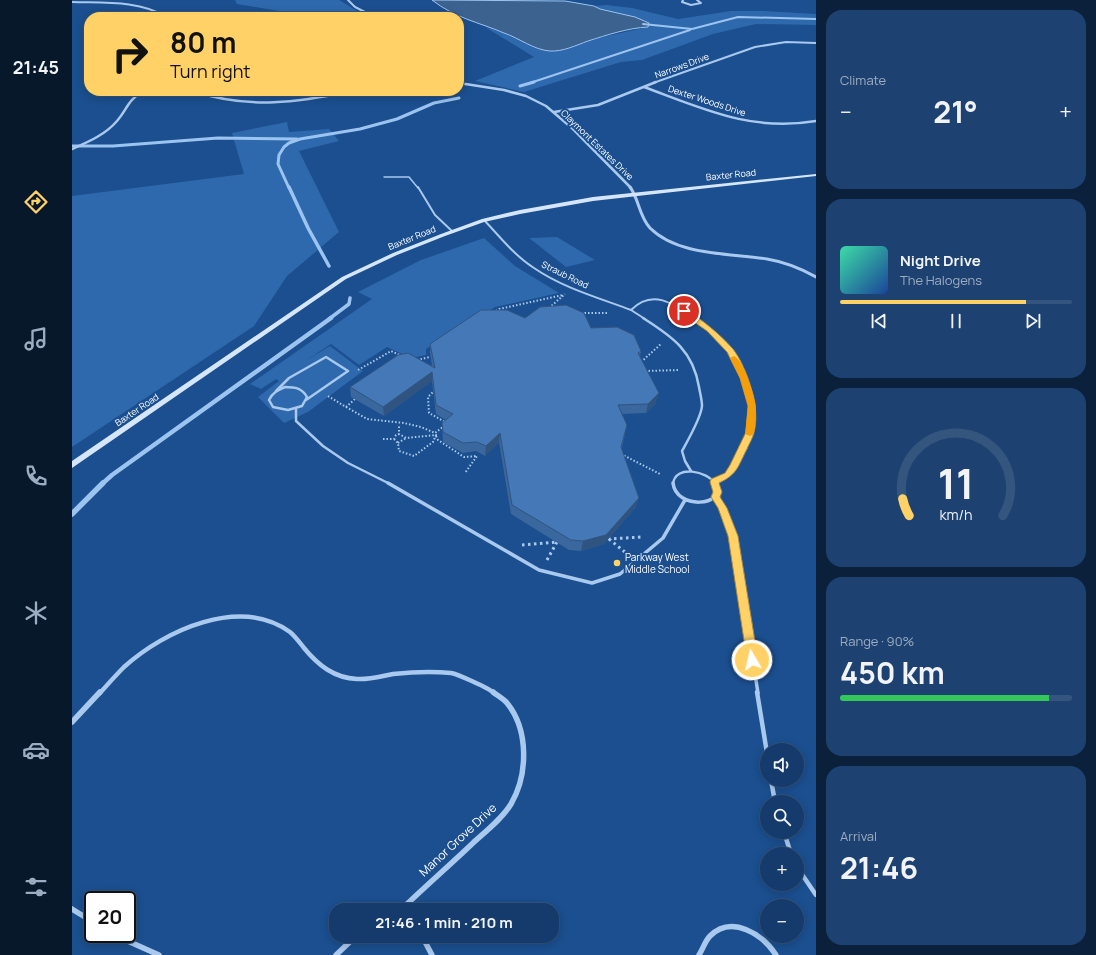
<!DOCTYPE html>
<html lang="en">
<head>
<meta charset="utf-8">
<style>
  :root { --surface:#143b6b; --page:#1d4271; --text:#f1f3f6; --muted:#9dadc1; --line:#33557e; --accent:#ffd166 }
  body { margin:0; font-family:Manrope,sans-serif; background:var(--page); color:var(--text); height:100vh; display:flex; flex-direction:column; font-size:15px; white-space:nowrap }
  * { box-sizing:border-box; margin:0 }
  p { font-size:13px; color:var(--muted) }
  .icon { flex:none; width:22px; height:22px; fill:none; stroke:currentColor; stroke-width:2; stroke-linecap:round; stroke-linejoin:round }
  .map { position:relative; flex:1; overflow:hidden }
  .details { display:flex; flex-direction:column; gap:10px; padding:10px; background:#0b203b; width:280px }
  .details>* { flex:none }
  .guide { position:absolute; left:12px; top:12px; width:380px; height:84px; border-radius:16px; box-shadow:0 2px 10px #0003,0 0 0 1px var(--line); background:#ffd166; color:#111; overflow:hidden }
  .controls { position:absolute; left:688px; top:743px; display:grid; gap:8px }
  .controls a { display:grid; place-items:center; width:44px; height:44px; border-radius:50%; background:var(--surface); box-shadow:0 2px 10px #0003,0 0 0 1px var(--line); font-size:20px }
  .speed { position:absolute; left:12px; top:891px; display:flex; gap:8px; font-size:20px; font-weight:700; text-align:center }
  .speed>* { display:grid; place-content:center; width:52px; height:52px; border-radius:50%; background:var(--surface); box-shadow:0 2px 10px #0003,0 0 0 1px var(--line); line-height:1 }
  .speed .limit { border:2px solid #111; border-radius:6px; background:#fff; color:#111 }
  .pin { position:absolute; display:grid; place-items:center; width:34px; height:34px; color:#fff; margin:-17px; border:2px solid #fff; border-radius:50%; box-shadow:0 1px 4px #0007 }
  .me { position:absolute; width:44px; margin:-22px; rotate:351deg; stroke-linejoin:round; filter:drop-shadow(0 0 3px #0008) }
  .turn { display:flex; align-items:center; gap:14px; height:84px; padding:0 20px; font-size:18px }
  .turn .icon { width:52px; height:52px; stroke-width:2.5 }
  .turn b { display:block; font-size:28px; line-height:34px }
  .big { font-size:30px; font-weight:700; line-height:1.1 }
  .details .card { flex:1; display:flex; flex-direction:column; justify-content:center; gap:6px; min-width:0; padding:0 14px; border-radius:16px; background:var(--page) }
  .details .dial { align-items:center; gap:0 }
  .dial svg { height:104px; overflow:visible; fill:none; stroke:var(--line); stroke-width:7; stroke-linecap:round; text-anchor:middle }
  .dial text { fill:var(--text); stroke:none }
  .song { display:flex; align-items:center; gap:12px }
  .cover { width:48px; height:48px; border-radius:6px; background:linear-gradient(135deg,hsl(160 70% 55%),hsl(220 70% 35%)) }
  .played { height:4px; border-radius:2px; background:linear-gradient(90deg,var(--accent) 80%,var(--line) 80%) }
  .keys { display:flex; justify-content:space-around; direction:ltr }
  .heat { display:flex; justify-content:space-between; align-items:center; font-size:22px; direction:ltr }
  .charge { height:6px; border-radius:3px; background:linear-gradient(90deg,#34c759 90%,var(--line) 0) }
  .trip { position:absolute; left:257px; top:903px; width:230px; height:40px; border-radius:16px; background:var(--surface); box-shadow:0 2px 10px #0003,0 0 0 1px var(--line); font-weight:700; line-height:40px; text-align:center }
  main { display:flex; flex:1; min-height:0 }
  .dock { display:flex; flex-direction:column; width:72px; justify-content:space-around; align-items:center; background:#08182b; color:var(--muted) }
  .dock .icon { width:28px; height:28px }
  .dock .on { color:var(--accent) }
  .dock b { font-size:18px; color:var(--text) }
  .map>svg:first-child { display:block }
  .green { fill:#2e69ad }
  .water { fill:#3c6290; stroke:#9cc4f0 }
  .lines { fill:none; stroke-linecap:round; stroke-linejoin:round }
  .stream-far4 { stroke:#9cc4f0; stroke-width:2 }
  .stream-far3 { stroke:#9cc4f0; stroke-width:3 }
  .stream-far2 { stroke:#9cc4f0; stroke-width:3.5 }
  .stream-far1 { stroke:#9cc4f0; stroke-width:4.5 }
  .stream { stroke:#9cc4f0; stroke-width:5.5 }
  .path-far1 { stroke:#a9c9ee; stroke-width:2; stroke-dasharray:1.5 2; stroke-linecap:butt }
  .path { stroke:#a9c9ee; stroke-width:3; stroke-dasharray:2.5 3.5; stroke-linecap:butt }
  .service-far4 { stroke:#a9c9ee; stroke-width:1.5 }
  .service-far3 { stroke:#a9c9ee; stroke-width:2 }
  .service-far2 { stroke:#a9c9ee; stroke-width:2.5 }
  .service-far1 { stroke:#a9c9ee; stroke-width:3.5 }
  .service { stroke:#a9c9ee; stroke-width:4.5 }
  .minor-far4 { stroke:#a9c9ee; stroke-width:2 }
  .minor-far3 { stroke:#a9c9ee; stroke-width:2.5 }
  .minor-far2 { stroke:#a9c9ee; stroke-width:3 }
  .minor-far1 { stroke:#a9c9ee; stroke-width:4.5 }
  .minor { stroke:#a9c9ee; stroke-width:5.5 }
  .secondary { fill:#d6e6fa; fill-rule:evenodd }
  .wall { fill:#3a679d }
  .shaded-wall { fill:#305480 }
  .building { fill:#4478b7; stroke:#305480 }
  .route { fill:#ffd166; stroke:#a68842 }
  .slow { fill:#f59e0b }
  .poi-dot { fill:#ffd166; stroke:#1b4f8f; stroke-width:1.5 }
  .labels { text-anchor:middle; stroke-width:4; stroke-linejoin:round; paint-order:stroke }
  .far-street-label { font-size:9px; fill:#fff; stroke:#1b4f8f }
  .poi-label { font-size:10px; fill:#fff; stroke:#1b4f8f; text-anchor:start }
  .near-street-label { font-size:12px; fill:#fff; stroke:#1b4f8f }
</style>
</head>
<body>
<main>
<nav class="dock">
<b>21:45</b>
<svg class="icon on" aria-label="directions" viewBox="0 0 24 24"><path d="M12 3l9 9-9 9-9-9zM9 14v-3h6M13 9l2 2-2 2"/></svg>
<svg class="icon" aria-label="music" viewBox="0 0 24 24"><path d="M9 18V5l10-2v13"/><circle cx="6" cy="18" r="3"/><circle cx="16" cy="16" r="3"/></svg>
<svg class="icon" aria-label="phone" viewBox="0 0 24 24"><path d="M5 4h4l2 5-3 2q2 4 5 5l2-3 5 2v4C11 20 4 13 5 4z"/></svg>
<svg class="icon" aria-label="climate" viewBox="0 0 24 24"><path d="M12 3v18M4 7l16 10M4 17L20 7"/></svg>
<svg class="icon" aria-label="car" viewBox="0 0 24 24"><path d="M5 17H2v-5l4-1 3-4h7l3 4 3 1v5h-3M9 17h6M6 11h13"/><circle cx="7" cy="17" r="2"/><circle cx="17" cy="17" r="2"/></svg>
<svg class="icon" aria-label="filters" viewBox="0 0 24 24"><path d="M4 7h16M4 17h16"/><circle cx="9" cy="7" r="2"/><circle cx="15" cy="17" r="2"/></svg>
</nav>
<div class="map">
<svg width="744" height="955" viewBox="0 0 744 955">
  <rect width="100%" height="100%" fill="#1b4f8f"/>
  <!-- green -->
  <path class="green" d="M163,0H267L295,17H227L207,11L165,4Z
    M535,5L560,8L606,19L659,11H691L744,14V25L684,24L641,34L570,60L549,62L452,92L403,81L462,57L413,27L432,33L464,47L496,48L526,38L576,27L577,23L574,21L528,9L522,6Z
    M215,122L217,132L257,129L267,141L227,151L267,232L215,276L182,326L0,447V196L172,174L160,133Z
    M485,237L523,260L494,267L457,238Z
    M412,238L443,266L487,293L423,307L414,313L404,316L354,349V355L339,358L315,347L287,365L259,344L233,361L258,346L291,371L236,412L212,423L186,397L207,381L204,379L189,389L178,384L300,299L286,292L349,260Z"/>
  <!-- water -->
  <path class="water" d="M360,0L493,1L522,6L528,9L563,17L577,23L576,27C556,28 535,35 516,41C505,45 490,52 478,51C462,50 447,38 432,33C406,22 383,18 360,0Z"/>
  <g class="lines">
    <!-- stream-far4 -->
    <path class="stream-far4" d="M571,24L620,29L666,17L744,19
      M458,83L618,30"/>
    <!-- stream-far3 -->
    <path class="stream-far3" d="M448,86L462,82
      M0,146H41L146,138L225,139
      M217,188L206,164L207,155L212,147L217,143L228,139L288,129L325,119L362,103L387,98"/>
    <!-- stream-far2 -->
    <path class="stream-far2" d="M217,187L236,228L257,266
      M257,319L277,304L278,298"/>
    <!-- stream-far1 -->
    <path class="stream-far1" d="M30,484L40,475L259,318"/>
    <!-- stream -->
    <path class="stream" d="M0,514L31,483"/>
    <!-- path-far1 -->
    <path class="path-far1" d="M477,308L493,294
      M424,311L427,309L491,295
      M509,313H536
      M345,360L358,357
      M569,362L589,344
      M286,370L319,351L330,356
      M573,371L607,370
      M363,390L356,397L357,413L375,423
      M256,396L274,407L283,399
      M274,407L295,419L332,423L349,427L363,433L372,426
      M364,436L366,440L392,457L405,456L393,473
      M311,439H322L324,435L327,434
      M322,439L326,443L327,451L342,456L361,442L364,435L334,438L327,434V426
      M326,443L334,438
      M549,454L588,474"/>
    <!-- path -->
    <path class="path" d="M536,539L570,537
      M537,539L554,553
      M450,545L485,542
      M475,560L485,542"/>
    <!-- service-far4 -->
    <path class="service-far4" d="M312,177H337L346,188"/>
    <!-- service-far3 -->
    <path class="service-far3" d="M346,187L363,215L381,232
      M413,221C428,237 443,256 462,268C491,288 527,298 559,310
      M573,319L559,310C581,288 602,304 623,319"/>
    <!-- service-far2 -->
    <path class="service-far2" d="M571,318C601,337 621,351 627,387C628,393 630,400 630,406C629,418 616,440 610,451L613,461L619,471
      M621,318L638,330L658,351L672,378L680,406L678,432L656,475L642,481
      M213,387C223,387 230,388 235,397L230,406L216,410L201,407L197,400C200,393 206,390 213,387Z
      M204,391L217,378L254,357L276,371L234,400
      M224,409V421L251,446L276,463L318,484
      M601,484C603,464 636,471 643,484"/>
    <!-- service-far1 -->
    <path class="service-far1" d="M316,483L467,570L520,583L548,574L591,538L613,500
      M601,483C604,510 655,507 643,483
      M644,497L661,536L686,693"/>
    <!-- service -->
    <path class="service" d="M685,692L695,753
      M699,780L703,802
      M712,832L719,854
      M725,867L744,895"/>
    <!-- minor-far4 -->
    <path class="minor-far4" d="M276,0L283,7L303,17
      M611,0L610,2L619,5L629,3L625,0
      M0,2C31,3 67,0 95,17
      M93,15L119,13L138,17
      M387,83H391
      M581,83L683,47L714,42L744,43"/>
    <!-- minor-far3 -->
    <path class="minor-far3" d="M387,83L432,90L454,96L474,106L501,129L559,188
      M572,87C632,109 679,132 744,121
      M121,91C178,110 226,102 283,91
      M482,112L526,105L584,82
      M0,149C16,142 33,135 45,121C56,108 55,101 71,91"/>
    <!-- minor-far2 -->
    <path class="minor-far2" d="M558,187C567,199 567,216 578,228C606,256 658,253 695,259C713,262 728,268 744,277"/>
    <!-- minor-far1 -->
    <path class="minor-far1" d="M28,693C36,684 44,675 52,667C93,630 168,596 218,632C223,636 228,643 232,648C246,665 262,678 285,679C297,680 310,676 321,674C339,672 360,671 379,673C385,674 417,688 422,693"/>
    <!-- minor -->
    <path class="minor" d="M0,722L28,692
      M334,905L337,910
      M0,909L21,922
      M323,910L334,905C356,884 379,864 401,843C414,831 430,819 439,804C456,775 457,730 435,703C432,699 426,696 421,692
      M40,934L87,955
      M350,936L360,955
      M264,955L284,936
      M627,955C631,949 633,941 638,936C660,914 691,935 704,955"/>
    <!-- secondary -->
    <path class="secondary" d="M744,174V176L521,201L448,214L412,222L373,236L325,255L274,279L0,468V461L270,277L321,253L369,234L410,219L448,210L521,197Z"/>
  </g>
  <!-- wall -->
  <path class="wall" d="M453,318L519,328L569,351L568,357L584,403L574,413L550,414L553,434L550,448L564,507L532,544L509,551L497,550L439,514L427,442L413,456L404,451L391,453L371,442L370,423L374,420L364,414L360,381L312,416L279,397L278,387L360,366L358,353V344Z"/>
  <!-- shaded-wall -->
  <path class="shaded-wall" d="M360,372V381L312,416L311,407Z
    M587,393L584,403L574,413L576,404Z
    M428,433L427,442L413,456L414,446Z
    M567,498L564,507L532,544L509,551L511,541Z"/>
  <!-- building -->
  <path class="building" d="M494,305L512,313L519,328L545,327L562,335L569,351L566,353L587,393L576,404L546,405L555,425L549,447L567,498L534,535L511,541L499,540L440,505L428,433L414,446L405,442L391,443L371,432L370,423L381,414L364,405L360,372L311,407L278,387L326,355L336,353L363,368L358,344L409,310H435L453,318L468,307Z"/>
  <!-- route -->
  <path class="route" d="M609,309H614C631,321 647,333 661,349C675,367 689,410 682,432C681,438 677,444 675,449C666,466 666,474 647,483L650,492L648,497L655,508L666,536L686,660L684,663L680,665L676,663L675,660L656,536L646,508L639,497L641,492L638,482L639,479L653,473L658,465L674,432L676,406L668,378L655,352L635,331L609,313Z"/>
  <!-- slow -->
  <path class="slow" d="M662,356C671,359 684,398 684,408C684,416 683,425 682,434L678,436L673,434L676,406L668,378L658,358Z"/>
  <!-- markers -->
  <circle class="poi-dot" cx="545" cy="563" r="4"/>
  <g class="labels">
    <!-- far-street labels -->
    <g class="far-street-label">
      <text transform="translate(610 66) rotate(-20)" y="3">Narrows Drive</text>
      <text transform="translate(635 101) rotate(18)" y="3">Dexter Woods Drive</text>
      <text transform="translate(525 145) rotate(44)" y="3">Claymont Estates Drive</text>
      <text transform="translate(659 175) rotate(-6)" y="3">Baxter Road</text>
      <text transform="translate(340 238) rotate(-22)" y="3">Baxter Road</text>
      <text transform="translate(493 275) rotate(26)" y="3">Straub Road</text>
      <text transform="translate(65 410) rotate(-34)" y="3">Baxter Road</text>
    </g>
    <!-- poi labels -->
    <g class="poi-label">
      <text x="553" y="561">Parkway West<tspan x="553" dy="12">Middle School</tspan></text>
    </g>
    <!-- near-street labels -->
    <g class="near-street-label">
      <text transform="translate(386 840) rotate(-43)" y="4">Manor Grove Drive</text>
    </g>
  </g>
</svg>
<div class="controls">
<a><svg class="icon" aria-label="sound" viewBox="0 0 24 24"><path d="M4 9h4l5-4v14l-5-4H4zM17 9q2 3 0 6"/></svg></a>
<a><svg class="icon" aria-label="search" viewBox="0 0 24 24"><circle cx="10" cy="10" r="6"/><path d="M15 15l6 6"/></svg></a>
<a>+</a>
<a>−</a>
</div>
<div class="speed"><div class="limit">20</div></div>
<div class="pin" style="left:612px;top:311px;background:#d93025"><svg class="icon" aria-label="arrive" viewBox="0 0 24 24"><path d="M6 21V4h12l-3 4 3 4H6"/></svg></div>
<svg class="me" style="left:680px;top:660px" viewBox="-20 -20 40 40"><circle r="17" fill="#ffd166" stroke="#fff" stroke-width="3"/><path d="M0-11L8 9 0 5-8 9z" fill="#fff"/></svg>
<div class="trip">21:46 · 1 min · 210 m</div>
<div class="guide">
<div class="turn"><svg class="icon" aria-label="right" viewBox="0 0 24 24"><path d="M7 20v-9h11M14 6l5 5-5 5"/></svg><div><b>80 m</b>Turn right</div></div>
</div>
</div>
<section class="details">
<div class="card"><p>Climate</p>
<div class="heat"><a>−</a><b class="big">21°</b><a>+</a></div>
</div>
<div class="card">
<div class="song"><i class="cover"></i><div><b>Night Drive</b><p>The Halogens</p></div></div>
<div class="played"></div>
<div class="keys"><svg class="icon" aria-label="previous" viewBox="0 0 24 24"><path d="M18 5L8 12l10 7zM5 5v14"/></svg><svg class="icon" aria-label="pause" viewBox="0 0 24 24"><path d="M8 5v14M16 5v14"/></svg><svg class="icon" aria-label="next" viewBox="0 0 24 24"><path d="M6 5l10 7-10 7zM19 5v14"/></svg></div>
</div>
<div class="card dial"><svg viewBox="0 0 100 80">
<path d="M14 69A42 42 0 1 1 86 69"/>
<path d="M14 69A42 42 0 0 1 9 56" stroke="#ffd166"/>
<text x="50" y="56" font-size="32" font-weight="700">11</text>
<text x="50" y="72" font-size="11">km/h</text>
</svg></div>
<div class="card"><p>Range · 90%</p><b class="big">450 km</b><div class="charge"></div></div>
<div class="card"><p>Arrival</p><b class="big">21:46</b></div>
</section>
</main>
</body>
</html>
